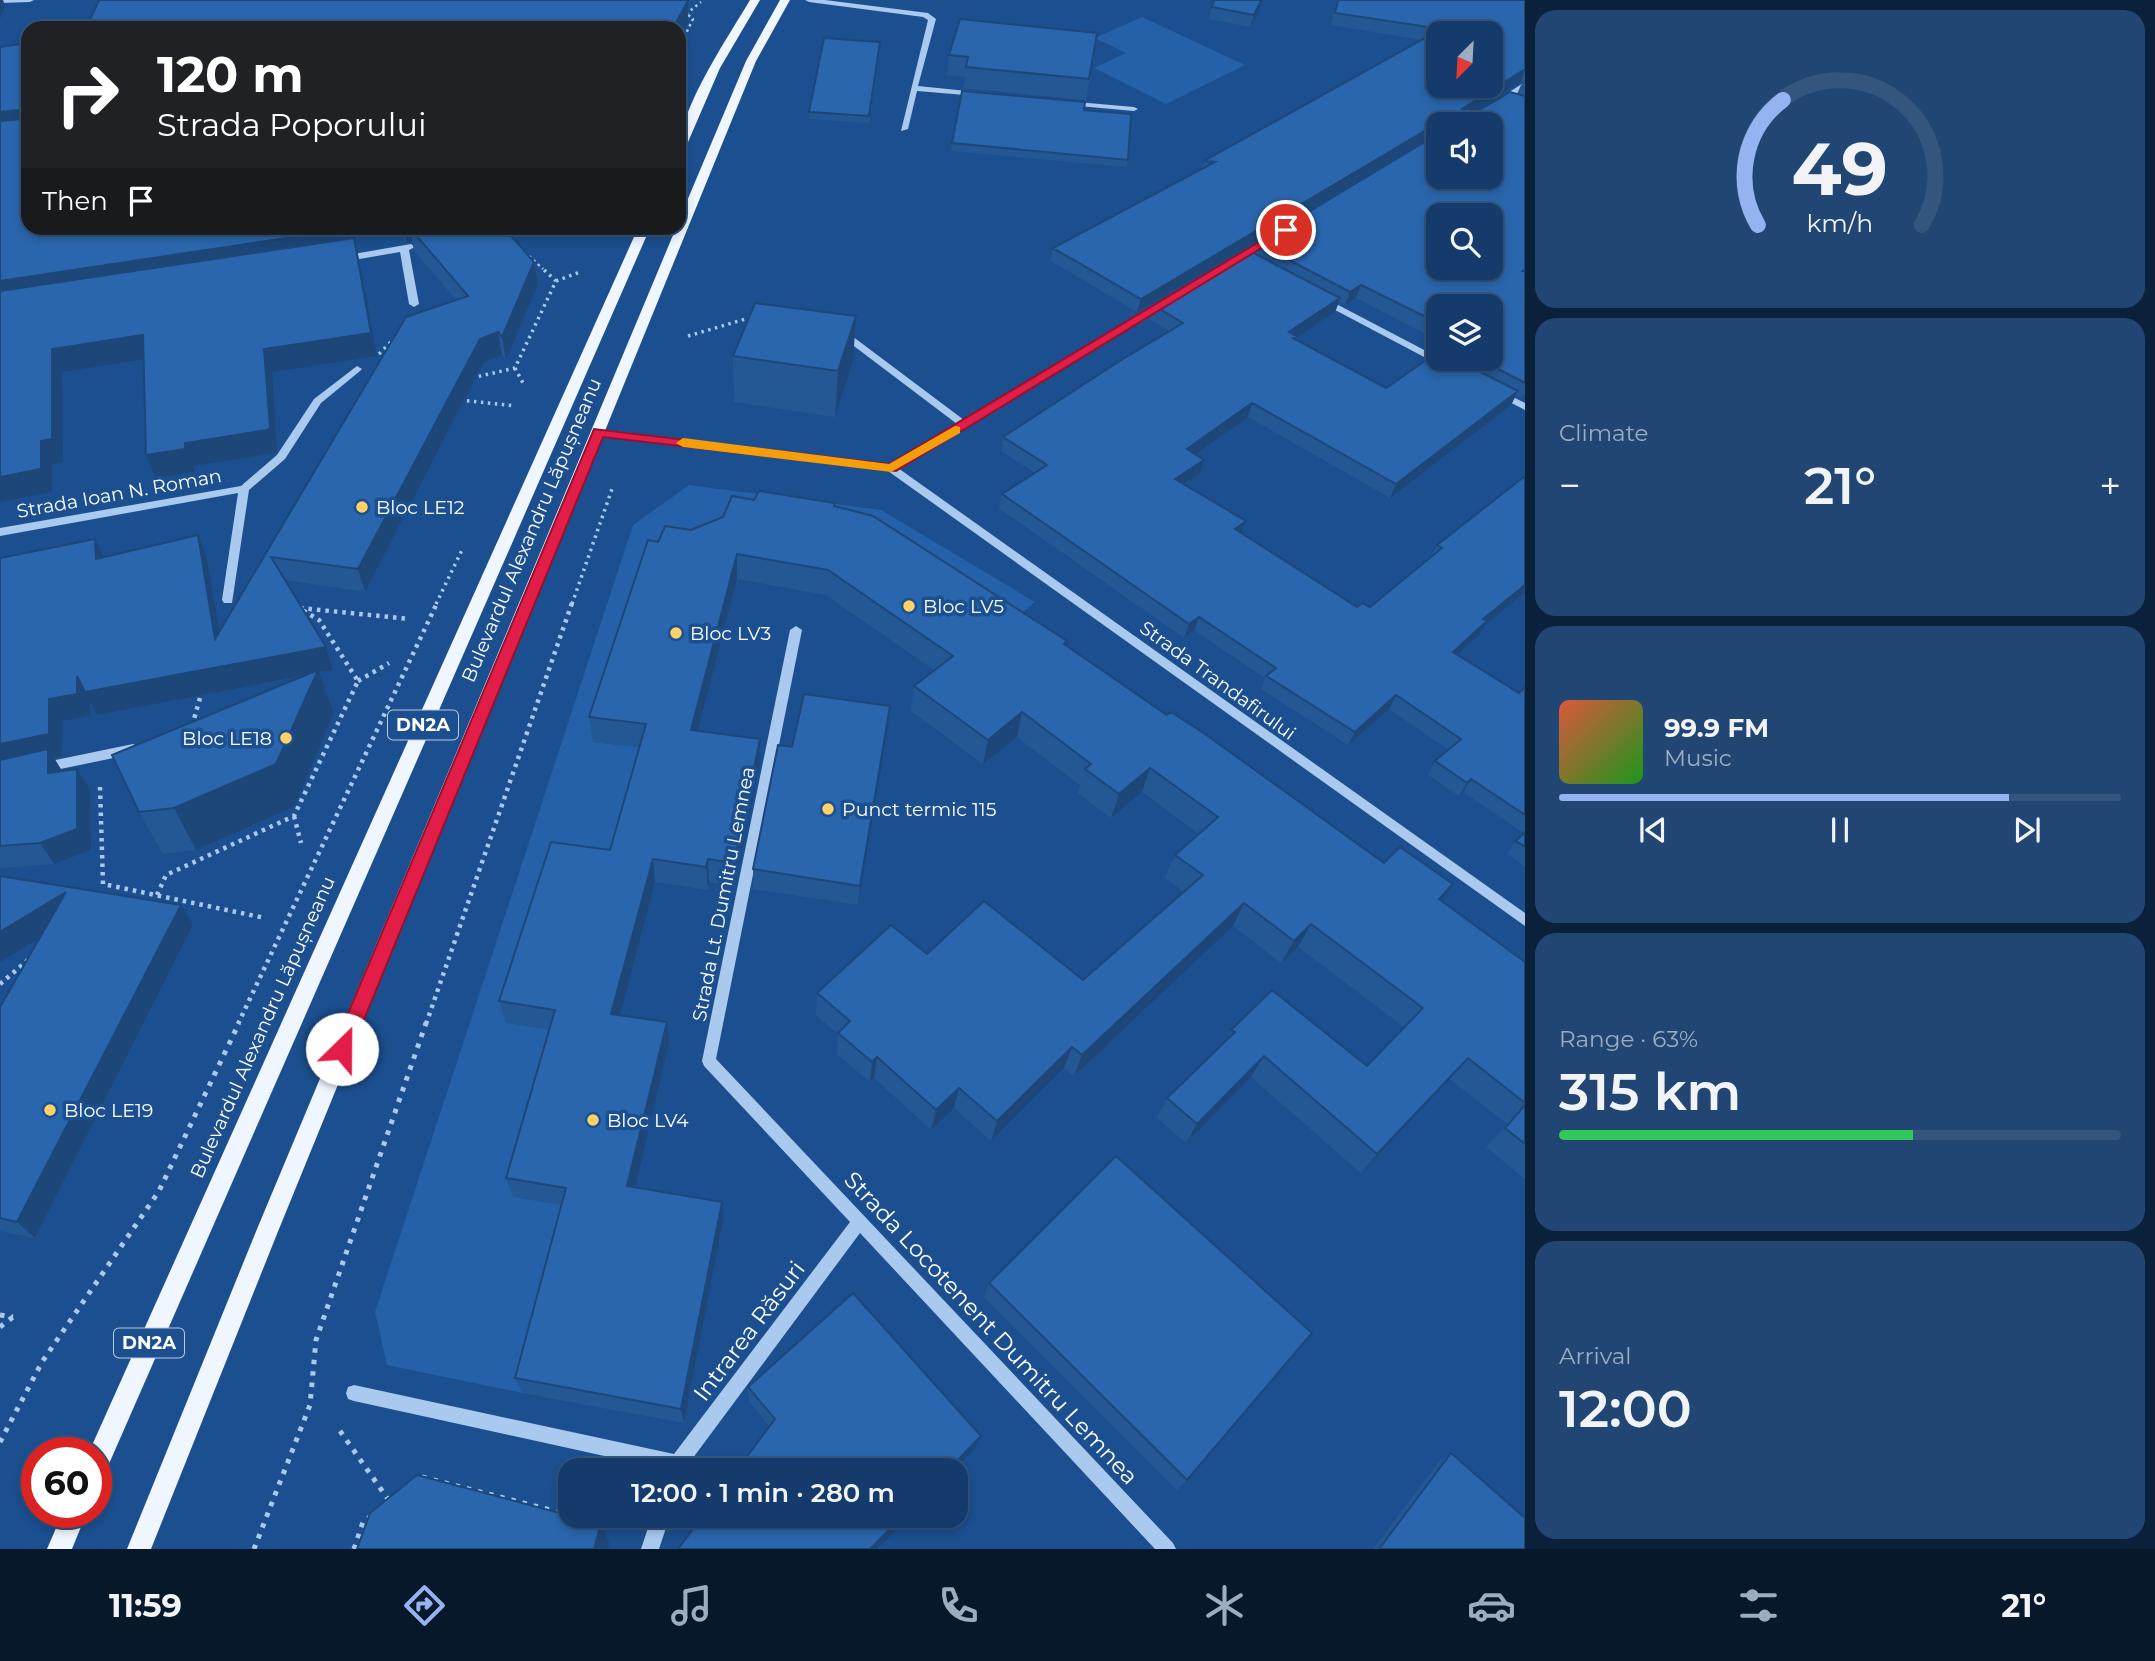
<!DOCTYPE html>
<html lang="en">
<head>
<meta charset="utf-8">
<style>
  :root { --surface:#143b6b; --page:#214673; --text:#f1f3f6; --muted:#9dadc1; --line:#33557e; --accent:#95b2f1 }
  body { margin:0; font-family:Montserrat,sans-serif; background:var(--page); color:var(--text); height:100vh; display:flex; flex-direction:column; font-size:26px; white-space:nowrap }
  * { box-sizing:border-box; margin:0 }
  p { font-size:23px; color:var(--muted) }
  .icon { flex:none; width:38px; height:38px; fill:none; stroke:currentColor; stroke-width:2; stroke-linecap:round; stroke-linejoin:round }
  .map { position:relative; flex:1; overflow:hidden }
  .side { display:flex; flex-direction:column; gap:10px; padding:10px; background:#0b203b; width:630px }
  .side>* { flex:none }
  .hud { position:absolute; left:21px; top:21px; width:665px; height:214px; border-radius:21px; box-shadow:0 4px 10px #0003,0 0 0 2px var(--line); background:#202124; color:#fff; overflow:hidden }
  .needle { width:46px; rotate:204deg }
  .fabs { position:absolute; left:1426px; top:21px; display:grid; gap:14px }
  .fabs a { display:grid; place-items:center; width:77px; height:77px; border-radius:14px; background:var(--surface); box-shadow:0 4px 10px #0003,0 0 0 2px var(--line); font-size:35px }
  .speed { position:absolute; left:21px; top:1437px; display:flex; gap:14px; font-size:35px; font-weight:700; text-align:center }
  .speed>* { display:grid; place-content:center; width:91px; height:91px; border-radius:50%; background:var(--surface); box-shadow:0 4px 10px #0003,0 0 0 2px var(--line); line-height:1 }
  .speed .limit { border:10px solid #d22; background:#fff; color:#111 }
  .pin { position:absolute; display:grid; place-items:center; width:60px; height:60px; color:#fff; margin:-30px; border:4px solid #fff; border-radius:50%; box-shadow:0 2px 7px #0007 }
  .me { position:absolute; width:77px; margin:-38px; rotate:23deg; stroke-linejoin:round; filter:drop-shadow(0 0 5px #0008) }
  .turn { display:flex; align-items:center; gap:24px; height:147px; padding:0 21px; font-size:32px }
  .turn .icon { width:91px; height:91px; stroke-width:2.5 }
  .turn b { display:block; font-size:49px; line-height:60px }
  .then { display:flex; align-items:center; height:66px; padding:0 21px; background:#0003; gap:14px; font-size:26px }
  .big { font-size:52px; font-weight:600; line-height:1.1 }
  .side .widget { flex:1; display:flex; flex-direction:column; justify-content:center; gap:10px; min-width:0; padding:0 24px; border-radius:21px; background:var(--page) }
  .side .dial { align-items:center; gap:0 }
  .dial svg { height:182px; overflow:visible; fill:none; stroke:var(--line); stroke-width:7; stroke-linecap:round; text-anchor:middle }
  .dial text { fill:var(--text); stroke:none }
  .song { display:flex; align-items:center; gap:21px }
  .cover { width:84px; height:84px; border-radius:10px; background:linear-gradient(135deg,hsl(10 70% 55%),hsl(120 70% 35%)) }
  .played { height:7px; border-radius:4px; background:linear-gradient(90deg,var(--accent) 80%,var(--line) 80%) }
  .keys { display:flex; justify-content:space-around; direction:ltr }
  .heat { display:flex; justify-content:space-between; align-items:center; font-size:38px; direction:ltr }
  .charge { height:10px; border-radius:5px; background:linear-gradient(90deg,#34c759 63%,var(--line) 0) }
  .trip { position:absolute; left:558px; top:1458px; width:410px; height:70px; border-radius:21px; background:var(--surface); box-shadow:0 4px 10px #0003,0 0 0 2px var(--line); font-weight:600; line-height:70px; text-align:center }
  .tab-bar { display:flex; height:112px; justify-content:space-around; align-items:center; background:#08182b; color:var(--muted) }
  .tab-bar .icon { width:49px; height:49px }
  .tab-bar .selected { color:var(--accent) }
  .tab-bar b { font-size:32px; color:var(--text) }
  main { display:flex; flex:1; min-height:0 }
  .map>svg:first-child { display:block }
  .green { fill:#2461a8 }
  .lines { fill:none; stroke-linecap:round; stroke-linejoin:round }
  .path-far3 { stroke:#a9c9ee; stroke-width:2.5; stroke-dasharray:2.5 3.5; stroke-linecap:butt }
  .path-far2 { stroke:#a9c9ee; stroke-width:3.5; stroke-dasharray:2.5 4.5; stroke-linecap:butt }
  .path-far1 { stroke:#a9c9ee; stroke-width:4.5; stroke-dasharray:3.5 5; stroke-linecap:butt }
  .path { stroke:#a9c9ee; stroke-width:5; stroke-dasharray:4.5 7; stroke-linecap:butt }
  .minor { fill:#a9c9ee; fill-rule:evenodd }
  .major { fill:#f0f6ff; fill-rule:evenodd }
  .wall { fill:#245895; fill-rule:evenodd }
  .shaded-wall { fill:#1d4779 }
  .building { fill:#2a66ad; stroke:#1d4779; stroke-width:2; fill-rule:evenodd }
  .route { fill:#e11d48; stroke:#92132f; stroke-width:2 }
  .slow { fill:#f59e0b }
  .poi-dot { fill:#ffd166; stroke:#1b4f8f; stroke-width:2.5 }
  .labels { text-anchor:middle; stroke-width:7; stroke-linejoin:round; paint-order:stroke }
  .shield { fill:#1b4f8f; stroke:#bbcadd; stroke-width:2 }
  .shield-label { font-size:18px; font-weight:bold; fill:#fff }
  .street-label { font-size:19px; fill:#fff; stroke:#1b4f8f }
  .poi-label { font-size:19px; fill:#fff; stroke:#1b4f8f; text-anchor:start }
  .near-street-label { font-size:23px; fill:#fff; stroke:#1b4f8f }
</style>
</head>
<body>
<main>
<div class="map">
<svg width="1525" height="1549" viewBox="0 0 1525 1549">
  <rect width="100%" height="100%" fill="#1b4f8f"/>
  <!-- green -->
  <path class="green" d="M1142,17L1245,65L1166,104L1094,68L1126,53L1095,38Z
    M689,485L881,510L1035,602L1005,627L759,517L594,742L648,748L560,1032L571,1207L522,1393L387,1365L375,1312L633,525Z"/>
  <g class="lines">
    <!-- path-far3 -->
    <path class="path-far3" d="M686,14L701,2
      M679,48L693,19L686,13
      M550,228L599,233
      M529,256L543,269"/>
    <!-- path-far2 -->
    <path class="path-far2" d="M556,281L580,272
      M688,336L749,318
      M379,354L395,338
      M515,368L524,385
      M472,378L515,368L556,281L541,267
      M460,400L515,406
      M436,604L462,550
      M572,604L612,489"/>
    <!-- path-far1 -->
    <path class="path-far1" d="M300,608L410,619
      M358,681L389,663
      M192,726L202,691
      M100,787L103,884L265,918
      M294,816L301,843
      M157,895L166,875L294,816L358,681L319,620L299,608
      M0,984L28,960
      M238,1024L437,603
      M426,1024L572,603"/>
    <!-- path -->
    <path class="path" d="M0,1315L13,1317
      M0,1327L13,1317
      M340,1431L390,1502
      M0,1442L42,1362L159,1191L239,1023
      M422,1477L570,1515
      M572,1516L623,1528
      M254,1549L310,1405L316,1340L426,1023
      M354,1549L363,1522L371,1516"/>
    <!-- minor -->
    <path class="minor" d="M0,0H34L30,2L0,3Z
      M805,0H825L928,13L936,19L918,86L977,92L981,94L977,96L917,91L908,129L901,131L928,20L923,17L809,2Z
      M1522,84H1525V89L1504,103H1498V99Z
      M1065,101L1134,107L1138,109L1134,111L1068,105H1065Z
      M411,244L415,247L409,250L419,304L414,307L409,304L400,252L342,262L338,259L342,256Z
      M1323,297L1449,363L1451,365L1446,368L1443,367L1320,302V298Z
      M1163,302L1168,305L1166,307L898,468L1525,913V926L888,471L598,435L593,432L598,429L889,464L957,424L838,334V330H844L964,420Z
      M357,366L362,369L360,371L321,403L285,459L249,490L232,603H224L222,600L238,493L0,536V528L241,486L277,455L314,399Z
      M1499,390L1525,403V410L1496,395V391Z
      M796,626L802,630L716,1059L1173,1543L1176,1549H1155L860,1233L684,1470H668L354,1401L348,1399L346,1393L348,1387L354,1385L674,1454L850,1222L704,1066L702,1061L790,630Z
      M133,744L137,746L139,749L137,752L133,754L41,773L37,771L35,768L37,765L41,763Z
      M652,1516H670L659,1549H641Z"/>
    <!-- major -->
    <path class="major" d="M750,0H760L720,68L685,149L679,152C679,109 727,39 750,0Z
      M780,0H790L756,61L279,1229L151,1549H127L257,1229L676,228H679V220L746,61Z
      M638,228H650L105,1473L96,1476V1452H89Z
      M63,1512H87L72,1549H47Z"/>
  </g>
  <!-- wall -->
  <path class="wall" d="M1213,0H1264L1250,27L1209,19Z
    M1337,0H1525V82H1521L1471,113H1474L1517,94L1521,85L1525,82V394L1520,398L1516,395L1511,405L1390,498L1248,417L1195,454L1200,474L1184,485L1246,521L1241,533L1357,607H1370L1431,557L1437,545L1525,476L1485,625L1479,635L1457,655L1519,693L1525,687V867L1507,854L1516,841L1524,833L1463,792L1459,796L1428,775L1435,761L1449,750L1389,709L1348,745L1261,689L1265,678L1194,630L1184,638L999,508L1002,494L1035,473L1001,451L1003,437L1170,331L1149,319L1153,305L1254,253L1257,243L1438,133L1137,312L1051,261L1053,248L1201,169L1204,161L1422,40L1331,25ZM1438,124H1491L1438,177ZM1356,298L1438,340V306L1491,359H1438L1386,388L1296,340V338L1335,312L1339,302L1345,305Z
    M1097,33L1086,100L963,88L965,77L947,75L949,55Z
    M880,49L869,123L809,119V112Z
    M1084,110L1128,160L1127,167L951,151L952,143Z
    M395,228H504L538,285L506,360L502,355L484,362L365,592L285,580L326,647L333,670L319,672L334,714L294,807L196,850L163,854L139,812L306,675L97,715L90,701V716L63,721L62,756L54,758L62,771L90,790L91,850L54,864L0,868V558L95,539L104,557L207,558L220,631L406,317L456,300L414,251L412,241L407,243Z
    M733,356L853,362L835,417L734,402Z
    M754,500L835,503V507L1066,646L1384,863L1442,901L1525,962V1179L1486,1147L1507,1124L1450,1079L1361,1173L1251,1077L1186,1143L1157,1118L1167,1098L1225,1042L1231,1030L1367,1066L1404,1027L1298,947L1281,963L1233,926L1074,1076L1064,1068L991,1141L954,1108L931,1130L874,1078L870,1082L837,1054L838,1034L816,1015L817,993L927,954L1083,980L1184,892L1165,878L1175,855L1199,834L1142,792L1111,818L1078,793L1080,785L1017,737L983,764L911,711L914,686L934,670L826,595L737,579L698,731L760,739V764L735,886L709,882L708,890L655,882L620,1015L669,1043L635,1187L723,1221L684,1423L522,1393L515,1378L561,1205L513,1197L506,1178L550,1030L506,1023L499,1001L610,850L639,747L593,742L589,717L658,542L723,517Z
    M890,706L888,727L858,905L753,889V869L792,747Z
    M0,876L181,905L193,925L35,1238L0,1231V1007L40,938Z
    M989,1283L1187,1480L1177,1490L984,1297Z
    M748,1387L981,1436L975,1449L954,1470H737L769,1426L749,1401Z
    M1451,1453L1525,1549H1373L1440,1460Z"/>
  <!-- shaded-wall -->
  <path class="shaded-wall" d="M0,0H3L5,5L0,19Z
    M1261,0H1264L1250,27L1254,15Z
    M688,1V22L679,40V28H673Z
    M1525,69L1521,82L1457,122L1462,109Z
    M19,110L28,132L0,135V112Z
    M1443,120L1441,124H1438V133L1137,312L1141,299Z
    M353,228L377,356L272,372L277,450L275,453L194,466V472L156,478L146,455L185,443L264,349L0,305V281Z
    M404,228H451H410L412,241L407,243Z
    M534,262L538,285L506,360L502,337Z
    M1361,285L1356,298L1345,305L1350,292Z
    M1340,298L1335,312L1296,338L1292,350L1289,332Z
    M856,316L853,362L835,417L838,371Z
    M498,332L502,355L484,362L365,592L358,569L480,339Z
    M143,335L152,358L62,372L63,462L52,464V492L0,502V477L41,441L52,349Z
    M1518,391L1511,405L1390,498L1396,484Z
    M1252,403L1248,417L1183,463L1187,449Z
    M1204,460L1200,474L1171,493L1175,479Z
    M1246,521L1241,535L1235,529Z
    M198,535L207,558L225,661L215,639Z
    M95,539L106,561L96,559Z
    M737,554V579L692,754L691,730Z
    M1525,585V592L1485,625L1479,635L1445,666L1453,652L1483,619Z
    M1199,617L1194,630L1184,638L1189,624Z
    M326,647L333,670L319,672L334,714L294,807L196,850L174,808L317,673L97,715L90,701V716L63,721L62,756L54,758L62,771L61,794L0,769V744L49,699L77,676Z
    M1396,695L1389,709L1348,745L1355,732Z
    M890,706L888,727L858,905L860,886Z
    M1022,712L1017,737L983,764L988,740Z
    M760,739V764L735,886L734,863Z
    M1150,768L1142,792L1111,818L1119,794Z
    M77,769L90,790L91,850L54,864L40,843Z
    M1471,779L1463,792L1459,796L1467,783Z
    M653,859L655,882L615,1035L611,1014Z
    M708,859L709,882L708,890L706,867Z
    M1453,884L1438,907L1439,899Z
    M66,892L81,913L0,962V932Z
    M1244,903L1233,926L1074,1076L1082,1055Z
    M181,905L193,925L35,1238L17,1222Z
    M1311,924L1298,947L1281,963L1294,941Z
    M667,1022L669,1043L631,1205L627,1186Z
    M1072,1047L1064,1068L991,1141L997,1121Z
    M1264,1056L1251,1077L1186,1143L1197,1124Z
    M877,1057L874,1078L870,1082L872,1062Z
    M1468,1058L1450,1079L1361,1173L1377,1154Z
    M959,1088L954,1108L931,1130L936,1110Z
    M722,1202L723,1221L684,1423L681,1409Z
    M981,1436L975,1449L954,1470H948Z
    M903,1516H910L877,1549H870Z
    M601,1524L609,1543L608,1549H594Z"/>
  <!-- building -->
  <path class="building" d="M99,0H686L688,1L673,28H86Z
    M1214,0H1261L1254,15L1212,7Z
    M1338,0H1525V69L1462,109L1461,113H1474L1510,92L1525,96V269L1523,271H1525V383L1479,359H1491V306H1438V323L1361,285L1350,292L1257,243L1438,134V177H1491V124H1445L1446,123L1443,120L1141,299L1053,248L1215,162L1204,161L1441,29L1335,13ZM1438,33H1491V86H1438ZM1438,215H1491V268H1438Z
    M960,19L1097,33L1089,79L966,67L968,57L949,55Z
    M824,38L880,42L869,116L809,112Z
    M28,43V228H352L0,281V121L21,119V113L19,110L0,112V47Z
    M962,91L1085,102L1084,110L1131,114L1128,160L952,143Z
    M410,228H504L534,262L502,337L498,332L480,339L358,569L271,557L326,647L85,692L77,676V694L49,699V734L0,744V558L95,539L96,559L198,535L215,639L406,317L468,296Z
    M354,238L371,333L264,349L270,427L267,430L185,443V449L146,455L143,335L52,349V439L41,441V469L0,477V291Z
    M1246,249L1340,298L1289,332L1297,336L1293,338L1386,388L1438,352V359H1455L1518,391L1396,484L1252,403L1187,449L1204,460L1175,479L1246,521L1235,529L1357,607L1362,603L1370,607L1442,548L1437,545L1525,476V585L1483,619L1487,621L1453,652L1519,693L1525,687V815L1471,779L1467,783L1435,761L1461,739L1396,695L1355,732L1266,676L1276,668L1199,617L1189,624L1002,494L1047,465L1003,437L1118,362L1183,323L1153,305Z
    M755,303L856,316L838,371L733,356Z
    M759,491L835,503L834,506L873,516L1067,641L1064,644L1167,715L1171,712L1205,734L1384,863L1400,847L1453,884L1439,899L1525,962V1103L1468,1058L1377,1154L1264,1056L1197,1124L1167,1098L1235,1032L1231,1030L1272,990L1367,1066L1423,1008L1311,924L1294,941L1244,903L1082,1055L1072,1047L997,1121L959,1088L936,1110L877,1057L872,1062L838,1033L850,1021L817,993L891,925L927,954L984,901L1083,980L1203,875L1175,855L1218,817L1150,768L1119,794L1085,769L1091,764L1022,712L988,740L914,686L953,656L828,570L737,554L691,730L760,739L734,863L708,859L706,867L653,859L611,1014L667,1022L627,1186L722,1202L681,1409L515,1378L566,1188L506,1178L555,1010L499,1001L551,842L610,850L646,724L589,717L648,540L658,542L665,526L691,530L723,517L732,496L754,500Z
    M318,670L276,764L174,808L139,812L112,755Z
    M804,694L890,706L860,886L753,869L778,745L792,747Z
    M48,749V773L77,769V829L40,843L0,846V760Z
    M1525,832V847L1516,841Z
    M0,876L181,905L17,1222L0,1218V1007L66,892L0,932Z
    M1525,1105V1144L1505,1128Z
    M1116,1156L1312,1333L1187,1480L989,1283Z
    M853,1293L981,1436L948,1470H737L775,1419L748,1387Z
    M1451,1453L1525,1518V1549H1379Z
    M417,1475L601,1524L594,1549H357L370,1513Z
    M703,1516H903L870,1549H678Z"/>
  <!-- route -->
  <path class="route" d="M1282,228L1291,230L896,471L603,437L352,1049L349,1055L342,1057L336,1055L333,1049L594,429L889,464Z"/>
  <!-- slow -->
  <path class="slow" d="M955,426L960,427V433L891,472L683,447L676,443L683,438L889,464Z"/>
  <!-- markers -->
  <g class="poi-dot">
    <circle cx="362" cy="507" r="7"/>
    <circle cx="909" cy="606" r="7"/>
    <circle cx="676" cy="633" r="7"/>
    <circle cx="286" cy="738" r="7"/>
    <circle cx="828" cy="809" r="7"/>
    <circle cx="50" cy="1110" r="7"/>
    <circle cx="593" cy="1120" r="7"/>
  </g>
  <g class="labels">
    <!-- shield labels -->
    <g class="shield">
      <rect x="388" y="710.5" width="70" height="29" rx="5"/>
      <rect x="114" y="1328.5" width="70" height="29" rx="5"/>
    </g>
    <g class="shield-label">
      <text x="423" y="731">DN2A</text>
      <text x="149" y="1349">DN2A</text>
    </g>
    <!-- street labels -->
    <g class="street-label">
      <text transform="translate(119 493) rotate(-10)" y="7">Strada Ioan N. Roman</text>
      <text transform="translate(531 530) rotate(-67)" y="7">Bulevardul Alexandru Lăpușneanu</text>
      <text transform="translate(1218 680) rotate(36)" y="7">Strada Trandafirului</text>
      <text transform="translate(723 894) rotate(-79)" y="7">Strada Lt. Dumitru Lemnea</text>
      <text transform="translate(262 1027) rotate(-66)" y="7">Bulevardul Alexandru Lăpușneanu</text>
    </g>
    <!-- poi labels -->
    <g class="poi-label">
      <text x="376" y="514">Bloc LE12</text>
      <text x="923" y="613">Bloc LV5</text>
      <text x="690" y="640">Bloc LV3</text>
      <text x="272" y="745" text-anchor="end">Bloc LE18</text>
      <text x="842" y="816">Punct termic 115</text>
      <text x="64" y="1117">Bloc LE19</text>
      <text x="607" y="1127">Bloc LV4</text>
    </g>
    <!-- near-street labels -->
    <g class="near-street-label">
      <text transform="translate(991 1328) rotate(47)" y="8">Strada Locotenent Dumitru Lemnea</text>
      <text transform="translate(749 1331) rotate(-53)" y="8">Intrarea Răsuri</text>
    </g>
  </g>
</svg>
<div class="fabs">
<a><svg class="needle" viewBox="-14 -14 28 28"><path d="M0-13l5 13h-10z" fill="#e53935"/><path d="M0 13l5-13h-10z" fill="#9dadc1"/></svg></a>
<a><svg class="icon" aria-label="sound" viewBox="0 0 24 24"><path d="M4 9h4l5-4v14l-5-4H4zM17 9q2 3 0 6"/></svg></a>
<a><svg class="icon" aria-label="search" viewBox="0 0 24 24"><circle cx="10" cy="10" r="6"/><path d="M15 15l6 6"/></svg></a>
<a><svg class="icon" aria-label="layers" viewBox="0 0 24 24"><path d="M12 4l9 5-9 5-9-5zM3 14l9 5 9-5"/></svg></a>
</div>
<div class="speed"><div class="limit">60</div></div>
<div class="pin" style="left:1286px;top:230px;background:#d93025"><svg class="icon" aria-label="arrive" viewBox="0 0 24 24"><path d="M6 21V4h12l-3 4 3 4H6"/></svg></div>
<svg class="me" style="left:342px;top:1049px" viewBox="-20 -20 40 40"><circle r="19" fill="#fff"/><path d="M0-13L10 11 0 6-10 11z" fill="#e11d48"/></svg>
<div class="trip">12:00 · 1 min · 280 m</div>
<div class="hud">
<div class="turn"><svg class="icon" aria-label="right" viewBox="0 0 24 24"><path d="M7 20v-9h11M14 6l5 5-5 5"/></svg><div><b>120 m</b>Strada Poporului</div></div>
<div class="then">Then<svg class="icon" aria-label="arrive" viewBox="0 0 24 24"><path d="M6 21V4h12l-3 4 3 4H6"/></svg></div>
</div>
</div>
<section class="side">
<div class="widget dial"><svg viewBox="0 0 100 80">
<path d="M14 69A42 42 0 1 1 86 69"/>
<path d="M14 69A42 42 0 0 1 25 14" stroke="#95b2f1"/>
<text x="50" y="56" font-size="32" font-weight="700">49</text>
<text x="50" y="72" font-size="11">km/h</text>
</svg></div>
<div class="widget"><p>Climate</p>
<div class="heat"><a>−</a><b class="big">21°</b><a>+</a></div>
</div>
<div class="widget">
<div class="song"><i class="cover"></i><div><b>99.9 FM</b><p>Music</p></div></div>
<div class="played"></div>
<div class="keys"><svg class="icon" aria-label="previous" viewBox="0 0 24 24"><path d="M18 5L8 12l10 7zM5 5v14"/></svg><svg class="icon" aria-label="pause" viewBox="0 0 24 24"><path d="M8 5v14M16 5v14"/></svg><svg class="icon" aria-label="next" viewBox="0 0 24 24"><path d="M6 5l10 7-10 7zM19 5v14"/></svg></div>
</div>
<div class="widget"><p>Range · 63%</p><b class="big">315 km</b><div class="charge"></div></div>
<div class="widget"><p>Arrival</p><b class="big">12:00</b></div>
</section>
</main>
<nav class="tab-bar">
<b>11:59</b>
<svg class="icon selected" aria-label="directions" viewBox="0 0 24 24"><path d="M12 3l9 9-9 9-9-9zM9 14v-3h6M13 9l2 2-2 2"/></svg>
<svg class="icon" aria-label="music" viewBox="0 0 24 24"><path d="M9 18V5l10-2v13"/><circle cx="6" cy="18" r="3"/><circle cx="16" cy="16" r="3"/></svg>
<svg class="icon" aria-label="phone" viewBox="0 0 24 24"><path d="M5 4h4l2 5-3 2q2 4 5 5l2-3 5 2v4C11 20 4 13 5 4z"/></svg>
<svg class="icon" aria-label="climate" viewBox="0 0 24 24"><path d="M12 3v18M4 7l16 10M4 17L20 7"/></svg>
<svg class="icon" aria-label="car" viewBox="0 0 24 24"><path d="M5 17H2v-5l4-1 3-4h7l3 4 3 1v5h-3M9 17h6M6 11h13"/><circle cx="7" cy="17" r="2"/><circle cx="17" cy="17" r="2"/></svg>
<svg class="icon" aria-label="filters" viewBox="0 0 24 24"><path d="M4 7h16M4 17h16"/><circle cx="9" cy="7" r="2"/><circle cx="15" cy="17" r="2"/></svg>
<b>21°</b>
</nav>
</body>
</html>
